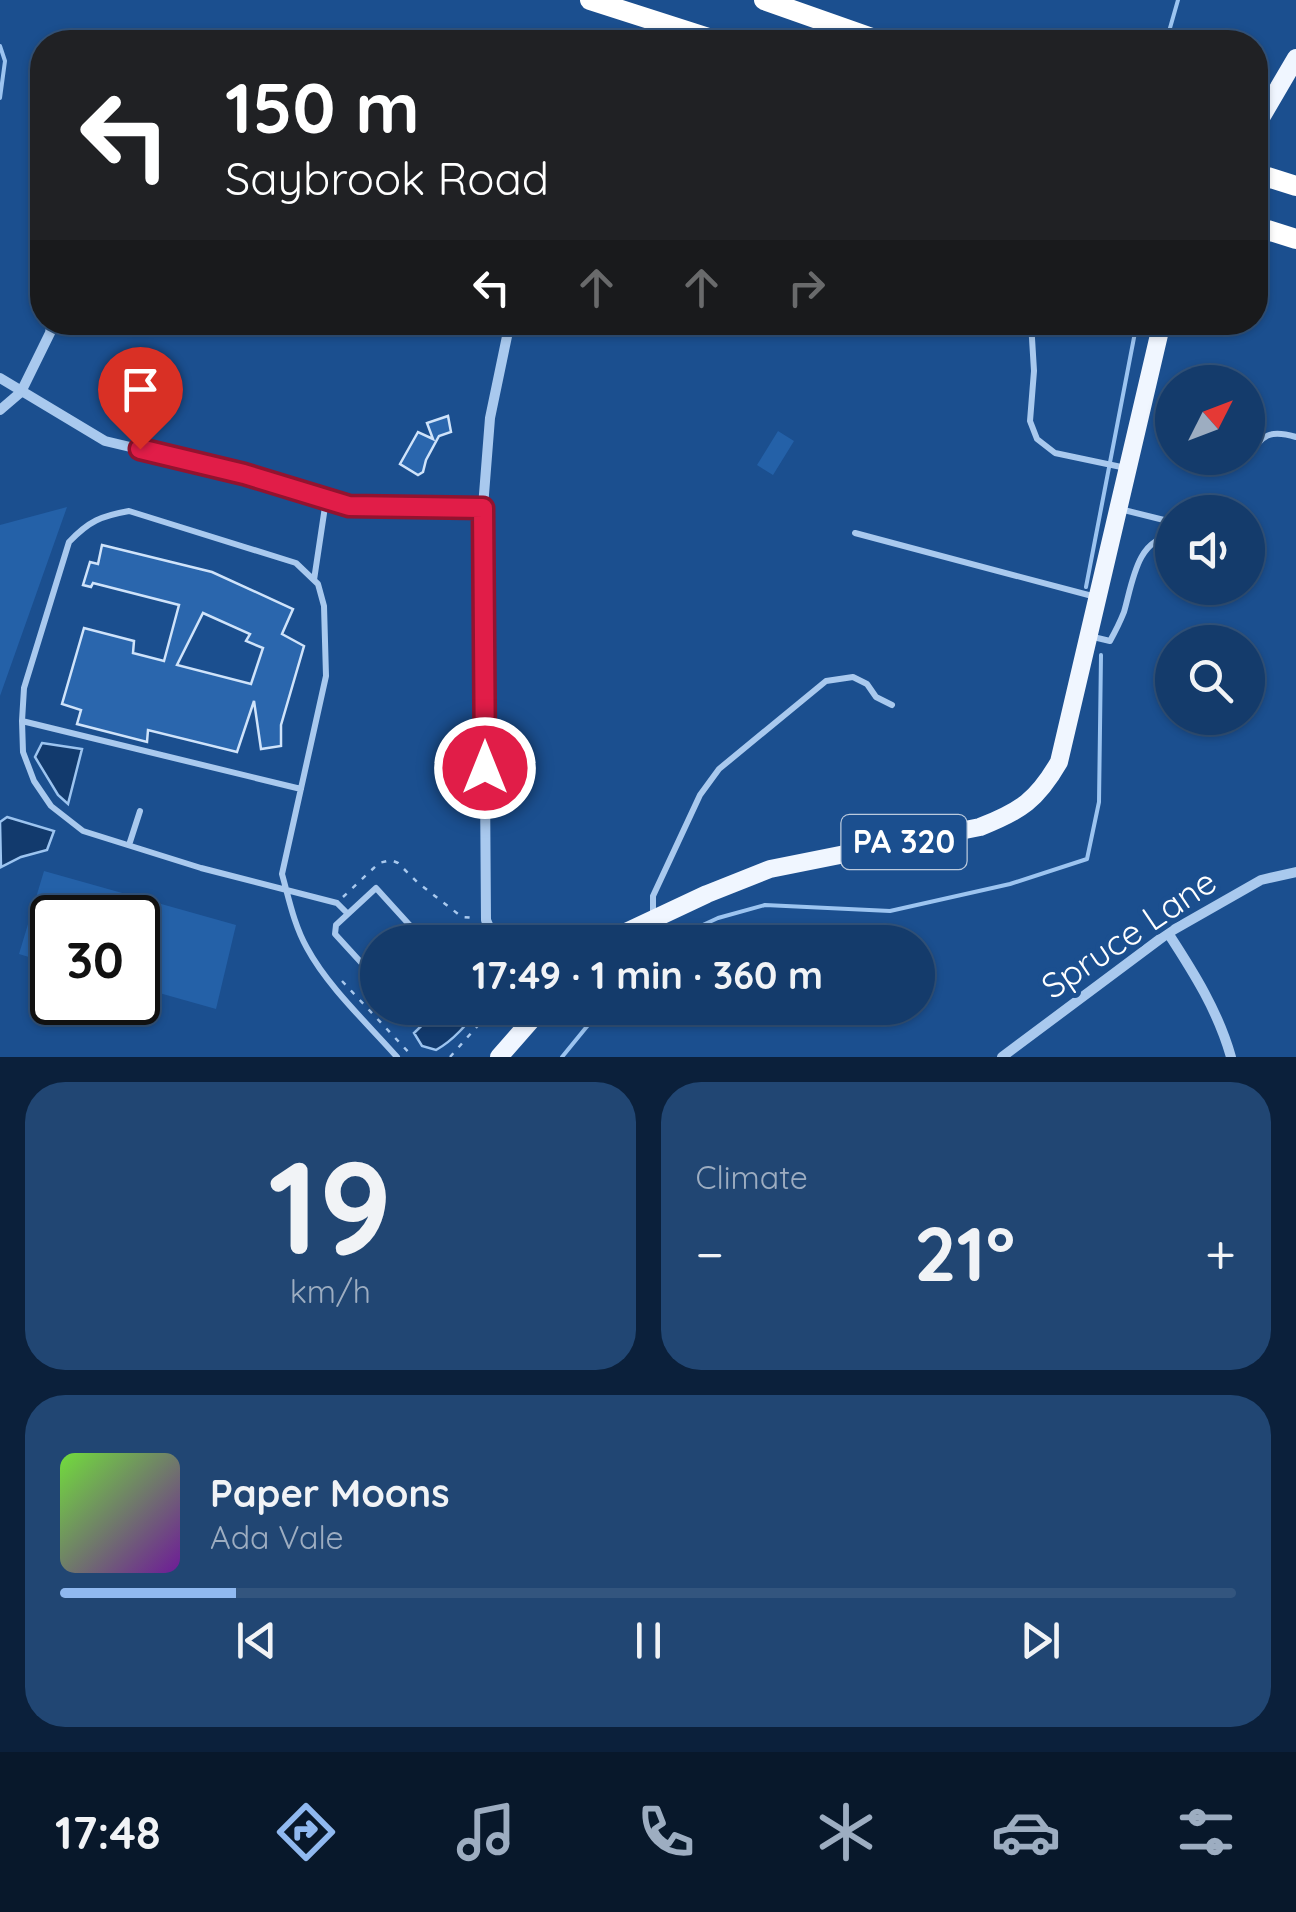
<!DOCTYPE html>
<html lang="en">
<head>
<meta charset="utf-8">
<style>
  :root { --surface:#143b6b; --page:#214673; --text:#f1f3f6; --muted:#9dadc1; --line:#33557e; --accent:#90b9f0 }
  body { margin:0; font-family:Quicksand,sans-serif; background:var(--page); color:var(--text); height:100vh; display:flex; flex-direction:column; font-size:38px; white-space:nowrap }
  * { box-sizing:border-box; margin:0 }
  p { font-size:32px; color:var(--muted) }
  .icon { flex:none; width:55px; height:55px; fill:none; stroke:currentColor; stroke-width:2; stroke-linecap:round; stroke-linejoin:round }
  .map { position:relative; height:1057px; overflow:hidden }
  .drawer { display:flex; flex-direction:column; gap:25px; padding:25px; background:#0b203b; flex:1 }
  .drawer>* { flex:none }
  .banner { position:absolute; left:30px; top:30px; width:1238px; height:305px; border-radius:40px; box-shadow:0 2px 8px #0004,0 0 0 2px var(--line); background:#202124; color:#fff; overflow:hidden }
  .needle { width:65px; rotate:48deg }
  .buttons { position:absolute; left:1155px; top:365px; display:grid; gap:20px }
  .buttons a { display:grid; place-items:center; width:110px; height:110px; border-radius:50%; background:var(--surface); box-shadow:0 2px 8px #0004,0 0 0 2px var(--line); font-size:50px }
  .speed { position:absolute; left:30px; top:895px; display:flex; gap:20px; font-size:50px; font-weight:700; text-align:center }
  .speed>* { display:grid; place-content:center; width:130px; height:130px; border-radius:50%; background:var(--surface); box-shadow:0 2px 8px #0004,0 0 0 2px var(--line); line-height:1 }
  .speed .limit { border:5px solid #111; border-radius:15px; background:#fff; color:#111 }
  .pin { position:absolute; display:grid; place-items:center; width:85px; height:85px; color:#fff; margin:-102px -42px; border-radius:50% 50% 50% 0; rotate:-45deg; box-shadow:0 0 10px #0007 }
  .pin .icon { rotate:45deg }
  .me { position:absolute; width:110px; margin:-55px; rotate:0deg; stroke-linejoin:round; filter:drop-shadow(0 0 8px #0008) }
  .turn { display:flex; align-items:center; gap:35px; height:210px; padding:0 30px; font-size:45px }
  .turn .icon { width:130px; height:130px; stroke-width:2.5 }
  .turn b { display:block; font-size:70px; line-height:85px }
  .lanes { display:flex; align-items:center; height:95px; padding:0 30px; background:#0003; justify-content:center; gap:50px; direction:ltr }
  .lanes .off { opacity:.35 }
  .big { font-size:75px; font-weight:700; line-height:1.1 }
  .drawer .widget { flex:1; display:flex; flex-direction:column; justify-content:center; gap:15px; min-width:0; padding:0 35px; border-radius:40px; background:var(--page) }
  .drawer .dial { align-items:center; gap:0 }
  .dial b { font-size:130px; line-height:1 }
  .song { display:flex; align-items:center; gap:30px }
  .cover { width:120px; height:120px; border-radius:15px; background:linear-gradient(135deg,hsl(100 70% 55%),hsl(280 70% 35%)) }
  .played { height:10px; border-radius:5px; background:linear-gradient(90deg,var(--accent) 15%,var(--line) 15%) }
  .keys { display:flex; justify-content:space-around; direction:ltr }
  .heat { display:flex; justify-content:space-between; align-items:center; font-size:55px; direction:ltr }
  .drawer .tiles { flex:1; display:grid; gap:25px; grid-template-columns:1fr 1fr }
  .widget:last-child { grid-column:span 2 }
  .trip { position:absolute; left:360px; top:925px; width:575px; height:100px; border-radius:50px; background:var(--surface); box-shadow:0 2px 8px #0004,0 0 0 2px var(--line); font-weight:700; line-height:100px; text-align:center }
  .tabs { display:flex; height:160px; justify-content:space-around; align-items:center; background:#08182b; color:var(--muted) }
  .tabs .icon { width:70px; height:70px }
  .tabs .current { color:var(--accent) }
  .tabs b { font-size:45px; color:var(--text) }
  .map>svg:first-child { display:block }
  .green { fill:#2461a8 }
  .water { fill:#123a6d; stroke:#9cc4f0; stroke-width:2.5 }
  .lines { fill:none; stroke-linecap:round; stroke-linejoin:round }
  .stream { stroke:#9cc4f0; stroke-width:4 }
  .building { fill:#2a66ad; stroke:#cfe3fa; stroke-width:2.5; fill-rule:evenodd }
  .path { stroke:#a9c9ee; stroke-width:2.5; stroke-dasharray:5 8; stroke-linecap:butt }
  .lane { stroke:#a9c9ee; stroke-width:6 }
  .street { stroke:#a9c9ee; stroke-width:10 }
  .primary { stroke:#f0f6ff; stroke-width:18 }
  .highway { stroke:#fff; stroke-width:20 }
  .route-casing { stroke:#92132f; stroke-width:25 }
  .route { stroke:#e11d48; stroke-width:18 }
  .labels { text-anchor:middle; stroke-width:10; stroke-linejoin:round; paint-order:stroke }
  .shield { fill:#1b4f8f; stroke:#bbcadd; stroke-width:2.5 }
  .shield-label { font-size:32px; font-weight:bold; fill:#fff }
  .street-label { font-size:35px; fill:#fff; stroke:#1b4f8f }
</style>
</head>
<body>
<div class="map">
<svg width="1296" height="1057" viewBox="0 0 1296 1057">
  <rect width="100%" height="100%" fill="#1b4f8f"/>
  <!-- green -->
  <path class="green" d="M778,431L794,441L773,475L757,465Z
    M67,507L0,696V525Z
    M44,871L236,925L216,1009L138,987V918H52V964L19,954Z"/>
  <!-- water -->
  <path class="water" d="M42,743L82,749L68,804L58,795L35,757Z
    M7,817L54,831L47,850L21,857L1,867L0,822Z
    M440,1008H479C467,1024 454,1040 436,1050L422,1046L414,1033Z"/>
  <g class="lines">
    <!-- stream -->
    <path class="stream" d="M1166,42L1178,0
      M0,46L5,61L0,98
      M1086,587L1137,322
      M666,942L718,918L765,905L890,911L1010,884L1087,859L1099,802L1101,655
      M562,1057L602,1008"/>
  </g>
  <!-- building -->
  <path class="building" d="M448,416L451,432L439,436L426,460L423,472L418,475L400,464L418,432L433,439L427,423Z
    M102,545L212,572L293,609L282,634L304,646L281,725V746L261,749L254,701L237,752L148,730L147,742L77,724L81,710L62,704L84,628L134,641L133,653L164,661L179,605L93,583L91,587L83,585L90,562L98,564ZM203,613L250,634L246,641L263,648L251,684L177,665Z"/>
  <g class="lines">
    <!-- path -->
    <path class="path" d="M343,897L379,863L391,860L398,863L417,882L462,917L475,918
      M473,942V920
      M342,981L413,1057
      M450,1057L481,1022L487,1008"/>
    <!-- lane -->
    <path class="lane" d="M1031,322L1034,371L1030,421L1037,439L1055,453L1126,468
      M1248,456C1263,435 1269,429 1296,437
      M1120,509L1172,522
      M855,533L1096,597
      M314,580L326,500
      M1089,636L1110,641C1115,632 1120,622 1124,612C1132,585 1137,537 1172,537
      M22,721L301,789
      M129,845L140,811
      M348,914L337,903L201,868L83,831L51,806L34,781L23,752L22,721L24,688L69,542C89,521 101,516 129,511L296,563L318,584L324,606L326,676L282,874C289,899 294,925 307,948C328,987 368,1024 397,1057
      M653,918V896L700,795L719,769L826,681L853,677L867,684L876,697L892,705
      M378,981L335,934L336,925L376,888L425,942"/>
    <!-- street -->
    <path class="street" d="M0,378L105,441L244,474L349,506L483,507
      M0,410L21,392L50,333L52,322
      M1168,933C1194,973 1218,1011 1231,1057
      M495,942L486,920L483,507L490,418L510,322
      M1002,1057L1168,933L1261,880L1296,872"/>
    <!-- primary -->
    <path class="primary" d="M1255,128L1296,58
      M611,942L624,933L707,894L770,869L980,827C1021,811 1037,800 1059,762L1162,322
      M499,1057L542,1008"/>
    <!-- highway -->
    <path class="highway" d="M590,0L721,42
      M764,0L883,42
      M1255,173L1296,186
      M1255,226L1296,239"/>
  </g>
  <g class="lines">
    <defs>
      <path id="route" d="M140,449L244,474L349,506L483,508L485,768"/>
    </defs>
    <!-- route casing -->
    <use href="#route" class="route-casing"/>
    <!-- route -->
    <use href="#route" class="route"/>
  </g>
  <g class="labels">
    <!-- shield labels -->
    <rect class="shield" x="841.5" y="815" width="125" height="54" rx="8"/>
    <g class="shield-label">
      <text x="904" y="853">PA 320</text>
    </g>
    <!-- street labels -->
    <g class="street-label">
      <text transform="translate(1129 934) rotate(-34)" y="12">Spruce Lane</text>
    </g>
  </g>
</svg>
<div class="buttons">
<a><svg class="needle" viewBox="-14 -14 28 28"><path d="M0-13l5 13h-10z" fill="#e53935"/><path d="M0 13l5-13h-10z" fill="#9dadc1"/></svg></a>
<a><svg class="icon" aria-label="sound" viewBox="0 0 24 24"><path d="M4 9h4l5-4v14l-5-4H4zM17 9q2 3 0 6"/></svg></a>
<a><svg class="icon" aria-label="search" viewBox="0 0 24 24"><circle cx="10" cy="10" r="6"/><path d="M15 15l6 6"/></svg></a>
</div>
<div class="speed"><div class="limit">30</div></div>
<div class="pin" style="left:140px;top:449px;background:#d93025"><svg class="icon" aria-label="arrive" viewBox="0 0 24 24"><path d="M6 21V4h12l-3 4 3 4H6"/></svg></div>
<svg class="me" style="left:485px;top:768px" viewBox="-20 -20 40 40"><circle r="17" fill="#e11d48" stroke="#fff" stroke-width="3"/><path d="M0-11L8 9 0 5-8 9z" fill="#fff"/></svg>
<div class="trip">17:49 · 1 min · 360 m</div>
<div class="banner">
<div class="turn"><svg class="icon" aria-label="left" viewBox="0 0 24 24"><path d="M17 20v-9H6M10 6l-5 5 5 5"/></svg><div><b>150 m</b>Saybrook Road</div></div>
<div class="lanes"><svg class="icon" aria-label="left" viewBox="0 0 24 24"><path d="M17 20v-9H6M10 6l-5 5 5 5"/></svg><svg class="icon off" aria-label="ahead" viewBox="0 0 24 24"><path d="M12 20V5M6 11l6-6 6 6"/></svg><svg class="icon off" aria-label="ahead" viewBox="0 0 24 24"><path d="M12 20V5M6 11l6-6 6 6"/></svg><svg class="icon off" aria-label="right" viewBox="0 0 24 24"><path d="M7 20v-9h11M14 6l5 5-5 5"/></svg></div>
</div>
</div>
<section class="drawer">
<div class="tiles">
<div class="widget dial"><b>19</b><p>km/h</p></div>
<div class="widget"><p>Climate</p>
<div class="heat"><a>−</a><b class="big">21°</b><a>+</a></div>
</div>
<div class="widget">
<div class="song"><i class="cover"></i><div><b>Paper Moons</b><p>Ada Vale</p></div></div>
<div class="played"></div>
<div class="keys"><svg class="icon" aria-label="previous" viewBox="0 0 24 24"><path d="M18 5L8 12l10 7zM5 5v14"/></svg><svg class="icon" aria-label="pause" viewBox="0 0 24 24"><path d="M8 5v14M16 5v14"/></svg><svg class="icon" aria-label="next" viewBox="0 0 24 24"><path d="M6 5l10 7-10 7zM19 5v14"/></svg></div>
</div>
</div>
</section>
<nav class="tabs">
<b>17:48</b>
<svg class="icon current" aria-label="directions" viewBox="0 0 24 24"><path d="M12 3l9 9-9 9-9-9zM9 14v-3h6M13 9l2 2-2 2"/></svg>
<svg class="icon" aria-label="music" viewBox="0 0 24 24"><path d="M9 18V5l10-2v13"/><circle cx="6" cy="18" r="3"/><circle cx="16" cy="16" r="3"/></svg>
<svg class="icon" aria-label="phone" viewBox="0 0 24 24"><path d="M5 4h4l2 5-3 2q2 4 5 5l2-3 5 2v4C11 20 4 13 5 4z"/></svg>
<svg class="icon" aria-label="climate" viewBox="0 0 24 24"><path d="M12 3v18M4 7l16 10M4 17L20 7"/></svg>
<svg class="icon" aria-label="car" viewBox="0 0 24 24"><path d="M5 17H2v-5l4-1 3-4h7l3 4 3 1v5h-3M9 17h6M6 11h13"/><circle cx="7" cy="17" r="2"/><circle cx="17" cy="17" r="2"/></svg>
<svg class="icon" aria-label="filters" viewBox="0 0 24 24"><path d="M4 7h16M4 17h16"/><circle cx="9" cy="7" r="2"/><circle cx="15" cy="17" r="2"/></svg>
</nav>
</body>
</html>
